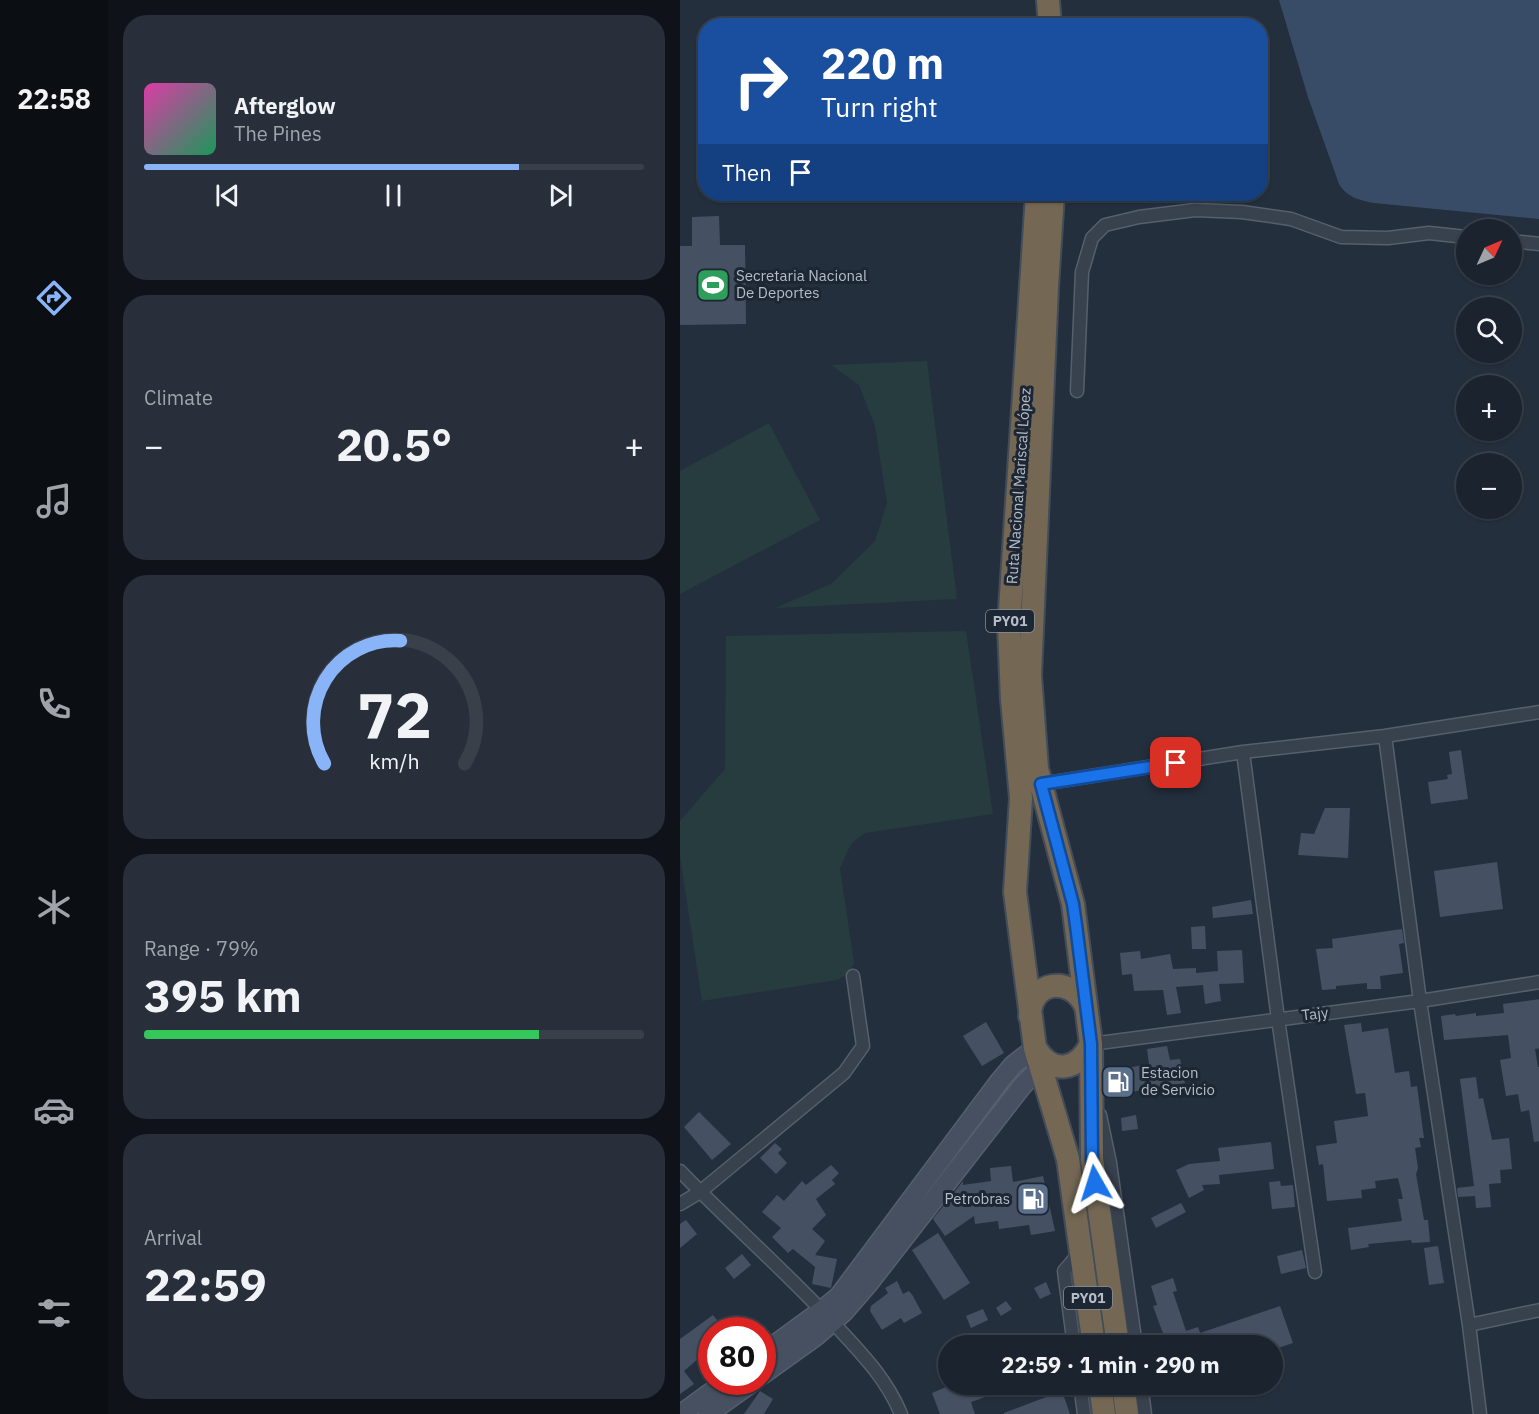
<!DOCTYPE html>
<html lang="en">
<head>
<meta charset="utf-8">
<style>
  :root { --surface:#1b232e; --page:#282f3a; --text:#f1f3f6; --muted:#a0a4aa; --line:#39404a; --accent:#8ab4f8 }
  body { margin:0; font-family:"IBM Plex Sans",sans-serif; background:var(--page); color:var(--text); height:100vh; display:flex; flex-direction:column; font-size:22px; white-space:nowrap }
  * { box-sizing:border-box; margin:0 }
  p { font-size:20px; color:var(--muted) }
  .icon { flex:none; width:33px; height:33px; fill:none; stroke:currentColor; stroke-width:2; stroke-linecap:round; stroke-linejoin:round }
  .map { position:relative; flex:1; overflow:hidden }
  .details { display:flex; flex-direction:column; gap:15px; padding:15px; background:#0f1319; width:572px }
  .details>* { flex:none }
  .guide { position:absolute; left:18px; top:18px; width:570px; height:183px; border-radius:24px; box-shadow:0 2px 4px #0004,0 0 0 2px var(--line); background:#1a4fa0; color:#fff; overflow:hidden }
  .needle { width:39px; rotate:46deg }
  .buttons { position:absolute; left:776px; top:219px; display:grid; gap:12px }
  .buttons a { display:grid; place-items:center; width:66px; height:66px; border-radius:50%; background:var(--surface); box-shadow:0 2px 4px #0004,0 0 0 2px var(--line); font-size:30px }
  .speed { position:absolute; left:18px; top:1317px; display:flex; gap:12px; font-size:30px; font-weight:700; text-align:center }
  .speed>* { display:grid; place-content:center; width:78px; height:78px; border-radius:50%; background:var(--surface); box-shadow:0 2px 4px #0004,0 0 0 2px var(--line); line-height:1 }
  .speed .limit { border:9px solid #d22; background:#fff; color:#111 }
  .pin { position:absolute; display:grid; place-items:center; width:51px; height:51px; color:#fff; margin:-26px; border-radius:12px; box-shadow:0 3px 9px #0006 }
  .me { position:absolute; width:66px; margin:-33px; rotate:354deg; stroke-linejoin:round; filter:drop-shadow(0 0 4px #0008) }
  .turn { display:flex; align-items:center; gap:21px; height:126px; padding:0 24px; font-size:27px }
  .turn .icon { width:78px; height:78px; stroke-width:2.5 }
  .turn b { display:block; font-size:42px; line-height:51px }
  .then { display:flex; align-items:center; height:57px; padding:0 24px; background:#0003; gap:12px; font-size:22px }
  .big { font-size:45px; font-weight:700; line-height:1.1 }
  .details .tile { flex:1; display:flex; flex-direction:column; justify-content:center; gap:9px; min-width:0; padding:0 21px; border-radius:24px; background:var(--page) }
  .details .dial { align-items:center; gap:0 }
  .dial svg { height:156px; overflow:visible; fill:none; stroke:var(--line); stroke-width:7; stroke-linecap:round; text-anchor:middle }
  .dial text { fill:var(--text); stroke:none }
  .song { display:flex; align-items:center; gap:18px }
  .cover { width:72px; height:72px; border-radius:9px; background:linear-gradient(135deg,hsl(320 70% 55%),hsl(150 70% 35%)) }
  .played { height:6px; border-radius:3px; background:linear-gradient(90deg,var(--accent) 75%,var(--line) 75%) }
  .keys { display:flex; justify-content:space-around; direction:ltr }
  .heat { display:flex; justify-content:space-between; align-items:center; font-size:33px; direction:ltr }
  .charge { height:9px; border-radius:4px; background:linear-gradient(90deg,#34c759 79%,var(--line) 0) }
  .trip { position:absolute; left:258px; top:1335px; width:345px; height:60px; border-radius:30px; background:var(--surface); box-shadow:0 2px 4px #0004,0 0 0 2px var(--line); font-weight:700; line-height:60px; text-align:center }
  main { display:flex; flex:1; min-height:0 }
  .menu { display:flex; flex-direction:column; width:108px; justify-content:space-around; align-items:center; background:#0b0e12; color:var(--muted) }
  .menu .icon { width:42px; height:42px }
  .menu .active { color:var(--accent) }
  .menu b { font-size:27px; color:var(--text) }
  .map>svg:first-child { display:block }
  .green { fill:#263c3f }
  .water { fill:#394c67 }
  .building { fill:#455162 }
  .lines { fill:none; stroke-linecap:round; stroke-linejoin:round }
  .street-casing { stroke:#565f6c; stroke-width:15 }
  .secondary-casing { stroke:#565f6c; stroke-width:21 }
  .highway-casing { stroke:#434c59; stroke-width:26 }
  .street { stroke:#38414e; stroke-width:12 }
  .secondary { stroke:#465061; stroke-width:18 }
  .highway { stroke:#746855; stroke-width:22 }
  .route-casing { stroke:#114b97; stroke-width:15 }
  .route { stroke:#1a73e8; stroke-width:10 }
  .labels { text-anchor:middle; stroke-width:6; stroke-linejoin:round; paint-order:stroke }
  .shield { fill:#1d2633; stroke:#878f9c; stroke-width:1.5 }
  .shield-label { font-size:14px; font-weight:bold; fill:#b4bcc9 }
  .poi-label { font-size:15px; fill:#b4bcc9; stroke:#1d2633; text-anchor:start }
  .street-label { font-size:15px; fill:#b4bcc9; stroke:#1d2633 }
</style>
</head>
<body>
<main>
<nav class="menu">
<b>22:58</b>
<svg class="icon active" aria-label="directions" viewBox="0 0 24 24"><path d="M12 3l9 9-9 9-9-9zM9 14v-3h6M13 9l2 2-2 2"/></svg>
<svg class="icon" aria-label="music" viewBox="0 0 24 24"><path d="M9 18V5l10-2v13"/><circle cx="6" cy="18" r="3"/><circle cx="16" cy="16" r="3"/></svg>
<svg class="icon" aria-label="phone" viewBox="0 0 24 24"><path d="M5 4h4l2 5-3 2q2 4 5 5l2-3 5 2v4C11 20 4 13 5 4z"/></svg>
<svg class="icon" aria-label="climate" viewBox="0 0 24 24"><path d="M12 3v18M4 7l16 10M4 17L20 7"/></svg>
<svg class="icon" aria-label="car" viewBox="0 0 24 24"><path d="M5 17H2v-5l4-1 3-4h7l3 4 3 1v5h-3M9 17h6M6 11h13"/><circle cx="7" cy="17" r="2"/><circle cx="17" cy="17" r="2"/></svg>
<svg class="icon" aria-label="filters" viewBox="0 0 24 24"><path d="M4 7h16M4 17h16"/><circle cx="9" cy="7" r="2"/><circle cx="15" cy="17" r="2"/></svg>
</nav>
<section class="details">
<div class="tile">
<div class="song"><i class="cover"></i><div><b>Afterglow</b><p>The Pines</p></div></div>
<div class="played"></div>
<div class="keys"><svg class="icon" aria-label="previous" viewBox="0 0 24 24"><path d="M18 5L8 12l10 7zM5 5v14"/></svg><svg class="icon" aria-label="pause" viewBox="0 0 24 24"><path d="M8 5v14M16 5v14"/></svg><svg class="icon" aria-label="next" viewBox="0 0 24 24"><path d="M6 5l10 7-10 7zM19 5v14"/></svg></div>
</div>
<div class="tile"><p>Climate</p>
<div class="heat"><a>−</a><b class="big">20.5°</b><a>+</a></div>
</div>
<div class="tile dial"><svg viewBox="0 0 100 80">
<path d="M14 69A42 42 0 1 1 86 69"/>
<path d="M14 69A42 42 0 0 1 53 6" stroke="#8ab4f8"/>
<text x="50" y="56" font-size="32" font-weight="700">72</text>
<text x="50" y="72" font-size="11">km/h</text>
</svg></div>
<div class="tile"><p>Range · 79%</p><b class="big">395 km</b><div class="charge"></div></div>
<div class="tile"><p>Arrival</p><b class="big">22:59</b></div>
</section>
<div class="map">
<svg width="860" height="1414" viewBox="0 0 860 1414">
  <rect width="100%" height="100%" fill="#242f3e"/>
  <!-- green -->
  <path class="green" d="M247,361L277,599L95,608L151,584L195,541L207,503L195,426L179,385L151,365Z
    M89,423L140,520L0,594V471Z
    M286,631L313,814L185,833L171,844L160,868L174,963L168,974L157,980L22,1001L0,856V821L45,769L46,636Z"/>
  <!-- water -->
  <path class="water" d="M599,0H859V219L694,203C679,200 668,198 659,184L628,97Z"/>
  <!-- building -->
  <path class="building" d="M39,216L40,245H65L66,324L0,325V246H12V217Z
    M781,750L788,799L751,804L748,782L768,779L767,775L772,774L769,752Z
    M645,808H670L668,858L618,855L621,833L634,834Z
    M817,862L823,909L760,917L754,871Z
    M571,900L573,914L533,918L532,907Z
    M525,926L526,949H512L511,927Z
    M722,929L724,943L719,944L723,973L700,976L701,989H687V983L656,986V989L642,990L636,949L653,948L652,939Z
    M562,950L564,983L539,984L541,1001L525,1004L523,985L496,987L501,1013L487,1015L483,990L454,991L452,974L442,975L440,953L460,951L461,959L490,954L493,969L516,968V973L538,971L537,951Z
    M860,999V1048L855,1049L858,1067H860V1141L854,1142L849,1110L841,1112L838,1094L826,1096L820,1060L831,1058L828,1035L764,1040L761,1016L775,1014L776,1016L796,1013V1016L824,1013L823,1004Z
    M306,1022L324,1053L302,1066L283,1036Z
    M681,1023L682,1032L708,1028L715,1073L729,1071L731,1087L737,1086L744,1138H739L741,1147L735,1148L738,1168L736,1174L744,1220H748L750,1242L732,1243L731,1240L688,1244L689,1247L671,1250L668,1228L722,1221L718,1199H723L718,1178L695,1181L696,1188L681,1190L682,1198L647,1201L643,1164L639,1165L636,1146L657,1143L654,1121L688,1116L685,1093L676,1094L664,1025Z
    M487,1046L490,1060L500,1059L505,1083L439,1094L435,1070L469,1064L467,1049Z
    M796,1077L799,1099L803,1098L812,1140L829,1138L832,1169L820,1170L821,1183L809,1184L811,1207L796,1208L795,1196L778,1197L777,1188L794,1186L780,1079Z
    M19,1112L51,1144L32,1160L4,1127Z
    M456,1115L458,1129L442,1131L441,1118Z
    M591,1142L594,1169L539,1175L540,1184L522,1185L524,1190L509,1198L496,1170L509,1164L540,1161L538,1148Z
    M95,1143L102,1149L98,1153L107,1163L96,1174L80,1158Z
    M151,1165L159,1173L152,1180L155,1184L136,1199L146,1215L132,1229L145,1241L135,1255L157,1259L151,1288L132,1284L135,1267L113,1249L108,1253L92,1237L101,1228L82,1212L97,1195L104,1201L122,1181L126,1185Z
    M331,1166L333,1182L363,1176L375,1231L351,1235L349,1225L319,1229L318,1221L295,1224L294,1216L265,1236L253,1219L283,1181V1185L311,1181L310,1168Z
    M600,1181L601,1186L613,1185L615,1207L592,1209L589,1182Z
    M501,1203L506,1212L476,1228L471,1218Z
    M6,1220L17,1234L0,1248V1224Z
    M258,1233L290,1283L264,1300L232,1250Z
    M758,1246L764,1283L749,1285L744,1248Z
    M622,1250L626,1268L601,1274L597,1256Z
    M62,1254L71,1265L54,1279L45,1268Z
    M493,1278L497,1291L493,1292L506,1331L518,1327L520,1333L600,1306L613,1343L592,1350V1346H508L507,1341L491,1346H464V1342L484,1336L473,1306L477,1305L471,1286Z
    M217,1281L223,1294L229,1291L233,1296L242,1313L224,1323L221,1318L202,1330L190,1311L191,1306L208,1293L205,1288Z
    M366,1282L371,1294L360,1299L354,1288Z
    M326,1301L332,1309L321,1316L316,1308Z
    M303,1309L308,1320L291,1328L286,1316Z
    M33,1315L45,1330H32V1359L26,1352L4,1371L14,1384L0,1394V1339Z
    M273,1384H336V1386L291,1402L295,1414H260L252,1393Z
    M80,1391L93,1399L84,1414H64Z
    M382,1391L390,1414H324V1413Z"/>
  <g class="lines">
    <defs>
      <path id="street" d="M831,241L860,244
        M397,391L402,272L412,238L425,225L459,217L515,210L562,212L611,219L661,237L708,238L749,233L786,237
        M705,736L740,1001L789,1325L800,1414
        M563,752L598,1019L635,1272
        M361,784L563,752L705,736L860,712
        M411,1044L740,1001L860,982
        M420,1115L430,1163L456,1346
        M0,1171C52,1225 109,1274 159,1329C184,1356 207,1380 221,1414
        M0,1204L20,1192L164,1073L183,1046L173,976
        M789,1325L860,1310
        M394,1346L384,1271L401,1251
        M400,1384L404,1414
        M461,1384L465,1414"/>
      <path id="secondary" d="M82,1354L142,1310L159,1296L318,1083L333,1065L355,1048
        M82,1375L135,1337L163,1313L189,1283L343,1085L353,1075L373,1068
        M1,1414L45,1382
        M28,1414L73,1382"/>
      <path id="highway" d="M368,0L370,26
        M357,194L329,626L332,699L341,798L335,892L355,1048L388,1159L414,1346
        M373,194L367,286L350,675L357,769L393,904L401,967L411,1044L412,1159L438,1346
        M350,1016C350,980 392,975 406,1007
        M356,1049C372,1075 398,1071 411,1044
        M420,1384L424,1414
        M443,1384L447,1414"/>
    </defs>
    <!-- street casing -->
    <use href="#street" class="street-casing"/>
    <!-- secondary casing -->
    <use href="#secondary" class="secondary-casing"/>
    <!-- highway casing -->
    <use href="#highway" class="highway-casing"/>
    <!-- street -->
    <use href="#street" class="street"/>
    <!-- secondary -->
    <use href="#secondary" class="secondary"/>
    <!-- highway -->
    <use href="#highway" class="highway"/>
  </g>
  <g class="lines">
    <defs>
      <path id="route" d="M415,1183L412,1160L411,1044L396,925L393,904L361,784L496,763"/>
    </defs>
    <!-- route casing -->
    <use href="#route" class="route-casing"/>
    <!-- route -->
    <use href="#route" class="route"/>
  </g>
  <!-- icons -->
  <defs>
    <symbol id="stadium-square" viewBox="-11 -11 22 22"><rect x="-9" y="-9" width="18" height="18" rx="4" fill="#2e9e5b" stroke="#1d2633"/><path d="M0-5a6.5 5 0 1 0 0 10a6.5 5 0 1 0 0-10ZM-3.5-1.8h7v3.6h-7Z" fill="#fff"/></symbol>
    <symbol id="fuel-square" viewBox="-11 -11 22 22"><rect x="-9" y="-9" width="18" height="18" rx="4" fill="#5c6f8a" stroke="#1d2633"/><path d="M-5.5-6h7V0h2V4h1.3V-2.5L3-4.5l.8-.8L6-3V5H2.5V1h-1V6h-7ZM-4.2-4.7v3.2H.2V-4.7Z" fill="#fff"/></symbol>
  </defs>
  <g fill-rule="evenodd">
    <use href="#stadium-square" x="14" y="266" width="38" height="38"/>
    <use href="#fuel-square" x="419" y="1063" width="38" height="38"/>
    <use href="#fuel-square" x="334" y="1180" width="38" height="38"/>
  </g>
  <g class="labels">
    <!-- shield labels -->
    <g class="shield">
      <rect x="306" y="610" width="48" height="22" rx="4.5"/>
      <rect x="384" y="1287" width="48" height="22" rx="4.5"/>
    </g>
    <g class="shield-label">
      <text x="330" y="626">PY01</text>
      <text x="408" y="1303">PY01</text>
    </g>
    <!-- poi labels -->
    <g class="poi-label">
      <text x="56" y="281">Secretaria Nacional<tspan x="56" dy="17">De Deportes</tspan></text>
      <text x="461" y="1078">Estacion<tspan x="461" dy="17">de Servicio</tspan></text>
      <text x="330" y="1204" text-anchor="end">Petrobras</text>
    </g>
    <!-- street labels -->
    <g class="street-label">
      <text transform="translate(339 486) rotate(-86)" y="5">Ruta Nacional Mariscal López</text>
      <text transform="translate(635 1014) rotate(-7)" y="5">Tajy</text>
    </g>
  </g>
</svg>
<div class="buttons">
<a><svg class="needle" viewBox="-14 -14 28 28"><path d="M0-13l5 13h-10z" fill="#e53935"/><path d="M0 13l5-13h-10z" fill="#a0a4aa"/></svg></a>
<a><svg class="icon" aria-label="search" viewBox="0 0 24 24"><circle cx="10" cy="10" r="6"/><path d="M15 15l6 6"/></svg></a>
<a>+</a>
<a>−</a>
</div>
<div class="speed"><div class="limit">80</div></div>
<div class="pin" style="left:496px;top:763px;background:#d93025"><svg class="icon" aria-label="arrive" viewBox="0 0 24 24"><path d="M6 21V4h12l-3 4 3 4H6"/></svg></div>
<svg class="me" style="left:415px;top:1183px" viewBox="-20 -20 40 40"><path d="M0-17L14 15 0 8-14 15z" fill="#1a73e8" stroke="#fff" stroke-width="4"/></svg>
<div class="trip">22:59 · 1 min · 290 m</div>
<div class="guide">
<div class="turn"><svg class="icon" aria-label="right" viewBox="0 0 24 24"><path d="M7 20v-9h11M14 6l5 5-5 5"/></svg><div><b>220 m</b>Turn right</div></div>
<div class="then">Then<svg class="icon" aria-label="arrive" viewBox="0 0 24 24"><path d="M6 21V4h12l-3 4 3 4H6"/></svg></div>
</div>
</div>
</main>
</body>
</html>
